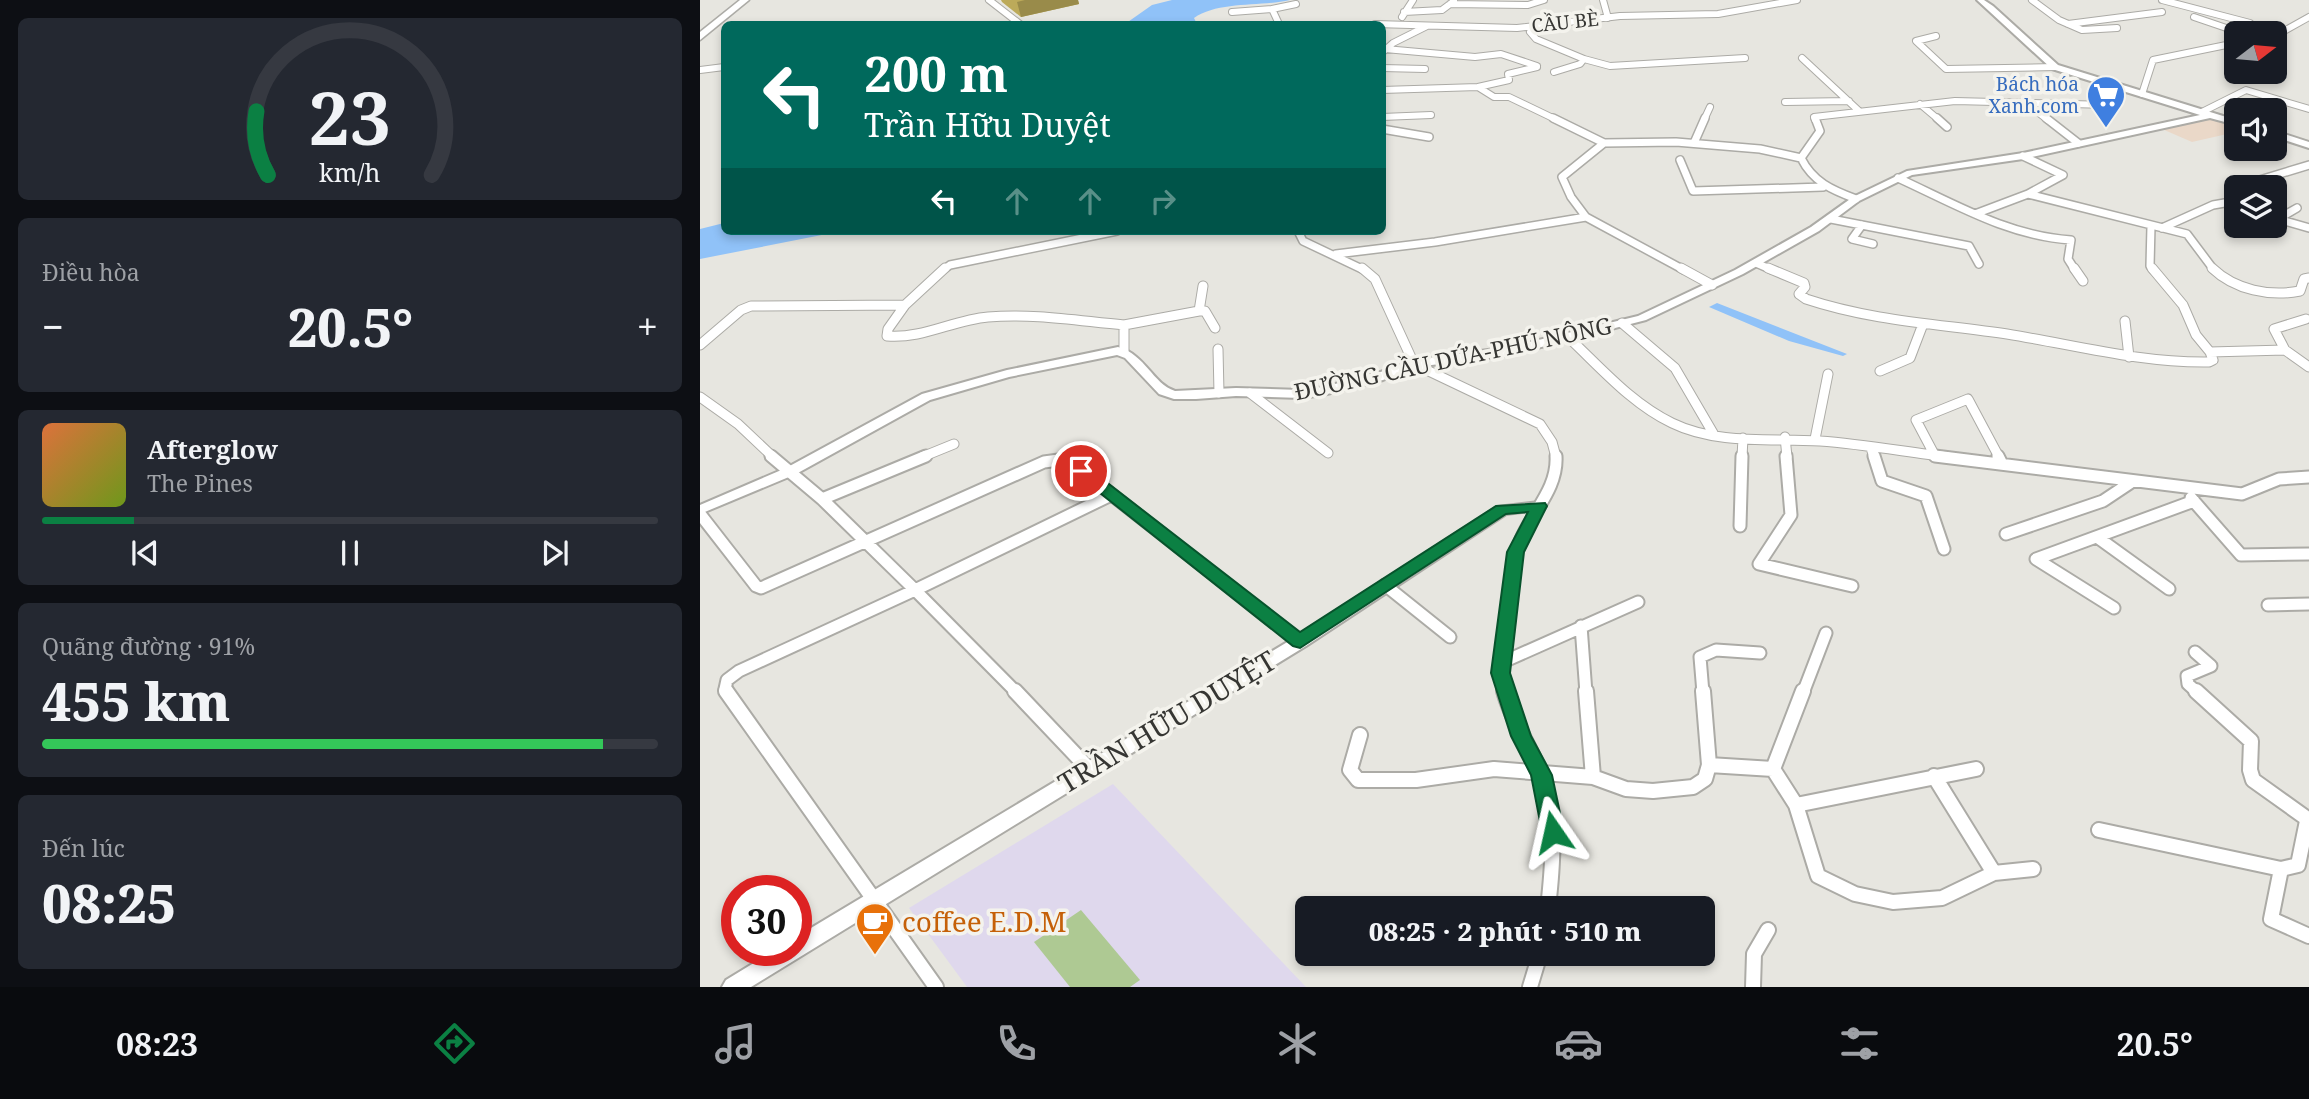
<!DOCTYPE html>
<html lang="vi">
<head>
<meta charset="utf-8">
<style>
  :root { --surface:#171b24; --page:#242831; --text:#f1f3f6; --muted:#9ea1a6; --line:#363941; --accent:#0b8043 }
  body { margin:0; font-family:"Noto Serif",serif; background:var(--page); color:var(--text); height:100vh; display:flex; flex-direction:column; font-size:26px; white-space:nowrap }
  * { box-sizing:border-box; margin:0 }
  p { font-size:23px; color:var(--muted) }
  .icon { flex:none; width:38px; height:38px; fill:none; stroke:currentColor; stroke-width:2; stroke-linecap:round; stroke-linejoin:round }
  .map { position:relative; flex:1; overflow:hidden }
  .side { display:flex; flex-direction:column; gap:18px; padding:18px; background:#0d0f14; width:700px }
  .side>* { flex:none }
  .top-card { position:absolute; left:21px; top:21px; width:665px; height:214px; border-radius:10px; box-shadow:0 4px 10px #0003; background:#00695c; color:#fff; overflow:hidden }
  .needle { width:46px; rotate:74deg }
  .controls { position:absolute; left:1524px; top:21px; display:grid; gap:14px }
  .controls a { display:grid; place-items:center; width:63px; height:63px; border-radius:10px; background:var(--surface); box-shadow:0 4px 10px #0003; font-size:35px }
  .speed { position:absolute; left:21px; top:875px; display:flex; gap:14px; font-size:35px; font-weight:700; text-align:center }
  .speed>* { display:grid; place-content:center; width:91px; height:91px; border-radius:50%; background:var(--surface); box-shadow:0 4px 10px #0003; line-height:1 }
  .speed .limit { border:10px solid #d22; background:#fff; color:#111 }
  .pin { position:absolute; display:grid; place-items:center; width:60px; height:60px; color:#fff; margin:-30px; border:4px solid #fff; border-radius:50%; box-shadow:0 2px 7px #0007 }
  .me { position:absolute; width:77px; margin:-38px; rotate:349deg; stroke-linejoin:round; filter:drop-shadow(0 0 5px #0008) }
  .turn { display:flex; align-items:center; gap:24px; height:147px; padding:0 28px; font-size:32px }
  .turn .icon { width:91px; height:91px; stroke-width:2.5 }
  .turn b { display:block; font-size:49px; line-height:60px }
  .lanes { display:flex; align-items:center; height:66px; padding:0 28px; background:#0003; justify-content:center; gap:35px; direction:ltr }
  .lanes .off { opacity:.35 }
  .big { font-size:52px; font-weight:800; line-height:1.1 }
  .side .widget { flex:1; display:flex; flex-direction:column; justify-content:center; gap:10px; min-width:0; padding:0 24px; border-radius:10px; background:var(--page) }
  .side .dial { align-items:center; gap:0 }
  .dial svg { height:182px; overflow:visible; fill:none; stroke:var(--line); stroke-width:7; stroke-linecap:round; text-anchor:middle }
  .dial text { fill:var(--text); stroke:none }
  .song { display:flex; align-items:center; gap:21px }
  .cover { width:84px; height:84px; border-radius:10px; background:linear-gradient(135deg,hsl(20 70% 55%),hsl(80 70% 35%)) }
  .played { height:7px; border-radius:4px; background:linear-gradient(90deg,var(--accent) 15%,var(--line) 15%) }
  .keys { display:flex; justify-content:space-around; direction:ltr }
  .heat { display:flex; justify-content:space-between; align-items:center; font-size:38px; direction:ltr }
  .charge { height:10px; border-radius:5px; background:linear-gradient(90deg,#34c759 91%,var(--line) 0) }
  .trip { position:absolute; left:595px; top:896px; width:420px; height:70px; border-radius:10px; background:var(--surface); box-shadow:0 4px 10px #0003; font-weight:800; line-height:70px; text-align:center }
  .tabs { display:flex; height:112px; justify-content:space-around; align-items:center; background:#090b0e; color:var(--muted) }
  .tabs .icon { width:49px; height:49px }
  .tabs .current { color:var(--accent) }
  .tabs b { font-size:32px; color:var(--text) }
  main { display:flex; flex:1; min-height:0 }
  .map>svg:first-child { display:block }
  .commercial { fill:#ead8c8 }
  .education { fill:#dfd8ed }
  .green { fill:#aec993 }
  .water { fill:#90c2f8 }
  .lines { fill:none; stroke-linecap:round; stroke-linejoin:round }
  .minor-far4-casing { stroke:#acaba6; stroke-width:8 }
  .minor-far3-casing { stroke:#acaba6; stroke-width:10 }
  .minor-far2-casing { stroke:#acaba6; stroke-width:11 }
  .minor-far1-casing { stroke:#acaba6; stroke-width:15 }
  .minor-casing { stroke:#acaba6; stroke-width:18 }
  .tertiary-casing { stroke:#acaba6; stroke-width:4 }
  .primary-casing { stroke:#acaba6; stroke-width:3 }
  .minor-far4 { stroke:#fff; stroke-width:6 }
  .minor-far3 { stroke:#fff; stroke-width:7 }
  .minor-far2 { stroke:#fff; stroke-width:9 }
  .minor-far1 { stroke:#fff; stroke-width:11 }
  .minor { stroke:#fff; stroke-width:14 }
  .tertiary { fill:#fff; fill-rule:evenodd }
  .primary { fill:#fff; fill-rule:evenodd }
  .wall { fill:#bcaa5a }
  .shaded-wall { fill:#998b4a }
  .route { fill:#0b8043; stroke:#07532c; stroke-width:2 }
  .labels { text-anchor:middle; stroke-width:7; stroke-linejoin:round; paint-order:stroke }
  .far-street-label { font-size:19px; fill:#363633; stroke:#f4f3ed }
  .far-shop-label { font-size:19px; fill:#366cbe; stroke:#f4f3ed; text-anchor:end }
  .street-label { font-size:23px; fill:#363633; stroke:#f4f3ed }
  .near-street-label { font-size:28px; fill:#363633; stroke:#f4f3ed }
  .near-food-label { font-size:28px; fill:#c56008; stroke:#f4f3ed; text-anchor:start }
</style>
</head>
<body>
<main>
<section class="side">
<div class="widget dial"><svg viewBox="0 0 100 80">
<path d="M14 69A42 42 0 1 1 86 69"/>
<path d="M14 69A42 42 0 0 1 9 41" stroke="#0b8043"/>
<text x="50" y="56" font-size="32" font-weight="700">23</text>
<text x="50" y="72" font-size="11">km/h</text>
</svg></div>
<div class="widget"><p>Điều hòa</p>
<div class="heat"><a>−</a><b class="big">20.5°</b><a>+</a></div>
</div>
<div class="widget">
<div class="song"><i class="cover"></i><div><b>Afterglow</b><p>The Pines</p></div></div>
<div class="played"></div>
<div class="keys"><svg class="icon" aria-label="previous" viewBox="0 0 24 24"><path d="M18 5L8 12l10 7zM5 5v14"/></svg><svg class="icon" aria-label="pause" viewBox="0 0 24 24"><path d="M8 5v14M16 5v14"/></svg><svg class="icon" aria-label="next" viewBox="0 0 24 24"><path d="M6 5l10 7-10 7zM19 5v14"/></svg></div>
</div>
<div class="widget"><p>Quãng đường · 91%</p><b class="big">455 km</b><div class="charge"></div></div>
<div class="widget"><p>Đến lúc</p><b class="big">08:25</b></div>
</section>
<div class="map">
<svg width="1609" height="987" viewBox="0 0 1609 987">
  <rect width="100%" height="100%" fill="#e7e6e0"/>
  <!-- commercial -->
  <path class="commercial" d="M1507,118L1536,127V132L1492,142L1462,129Z"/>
  <!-- education -->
  <path class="education" d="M413,784L606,987H267L209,908Z"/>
  <!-- green -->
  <path class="green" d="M381,910L440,980L430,987H370L334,942Z"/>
  <!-- water -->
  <path class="water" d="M472,0H590C560,7 518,1 494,18L497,24H425L452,5Z
    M24,223V231H142L0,259V229Z
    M1017,303L1147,354L1143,356L1089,341L1009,307Z"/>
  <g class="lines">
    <defs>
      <path id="minor-far4" d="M289,0L320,24
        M903,0L908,18
        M1332,0L1359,20L1382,30L1417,28
        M1462,0L1550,23L1545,29L1563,33
        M750,4L828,5L844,0
        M572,9L596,4
        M532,12L572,9L579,24
        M704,12L742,10L754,1
        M702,17L713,0
        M1494,17L1541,33
        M675,24L817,28L920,16L1018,14L1097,0
        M1368,24L1462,12
        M837,26L830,32L836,39L884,59L880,64L854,72
        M1236,36L1216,41L1246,69L1355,67
        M1575,36L1609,17
        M685,49L775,57L801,54L837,66
        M684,51L693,43L727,26
        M1102,58L1159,111
        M884,59L910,66L1045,58
        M682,68L725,69
        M0,70L24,67
        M778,87L809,80L808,74L837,67
        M682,90L778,87L794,97H809L857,120
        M1442,94L1453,60L1536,43
        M1085,102L1149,101
        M1220,104L1239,120
        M1327,104L1348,120
        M1502,112L1546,90L1609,109
        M682,117L731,115
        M1004,120L1010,107
        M1115,120L1114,117L1255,101L1409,105"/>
      <path id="minor-far3" d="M853,118L904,143
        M1115,118L1120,131L1101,158C1113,182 1132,190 1156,199
        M1237,118L1247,127
        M1346,118L1378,143
        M682,129L729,137
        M994,143L1005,118
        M1323,156L1363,175L1328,194L1487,234L1514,270
        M980,160L993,191L1123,187
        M1198,178C1255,204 1308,236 1371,240L1368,259L1375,270
        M1561,187L1553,182L1609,165
        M1597,208L1578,219L1609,228
        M1275,214L1328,194
        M1131,219L1269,246L1279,264
        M1162,225L1152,239L1173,244
        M1451,226L1450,266L1453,270
        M1462,228L1513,205L1536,201
        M598,231L603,241L664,270
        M636,254L735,242L886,217
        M1056,263L1072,270
        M243,270L250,265L417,231
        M984,270L886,217L871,197L862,177L904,143L976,142L1060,149L1101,158"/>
      <path id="minor-far2" d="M662,268L675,279L714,364L840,424L852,442L856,457
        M981,268L1012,285
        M1068,268L1104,283L1105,287L1099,294L1106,299C1172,321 1239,324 1307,334C1375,345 1440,363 1509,362L1513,360L1510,352L1585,350L1609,367
        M1374,268L1383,281
        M1452,268L1483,305L1496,335L1510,352
        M1512,268C1535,290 1570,297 1600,291L1604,279L1609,278
        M503,286L499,311H505L515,328
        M205,305L188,329L187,336C223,339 253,320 288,317C333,313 379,321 424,325V352
        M1425,321L1429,357
        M922,323L975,368L1013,433
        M424,325L499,311
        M869,338C901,368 932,404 972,423C1017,445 1072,438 1120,441C1163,444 1206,452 1248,457
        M0,345L41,310L51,306L205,305L245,268
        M518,349L519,393
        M1585,350L1574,329L1606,319
        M1180,371L1210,358L1223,324
        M550,393L628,453
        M0,397L38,424L73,457
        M1085,437L1087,457
        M1115,439L1128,374
        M1171,448L1174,457
        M1234,454L1216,420L1268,399L1299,457
        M222,457L254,444
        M1042,457L1043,438"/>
      <path id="minor-far1" d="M1086,456L1091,515L1059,564L1152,586
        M1174,456L1182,481L1226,496L1244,549
        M1235,456L1542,494L1579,479L1609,477
        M1298,456L1302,464
        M1491,498L1541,555L1609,554
        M122,499L226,456
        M0,514L56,586L61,588L344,462L366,459L600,642
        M1040,526L1042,456
        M1306,534L1403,501L1430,483
        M1397,537L1469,589
        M685,585L750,637
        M1568,605L1609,604
        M1414,608L1336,559L1494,501
        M881,626L886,693
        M1495,652L1511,666L1487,676L1488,684L1498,693
        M803,662L938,602
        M28,693L25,689L27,680L39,671L215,590L122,499L71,456
        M317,693L215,590L411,495
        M804,693C798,670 806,651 808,629C812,598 809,568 821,539C833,511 858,488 856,456
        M1003,693L1000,657L1016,650L1060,653
        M1103,693L1126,633"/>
      <path id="minor" d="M26,691L236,987
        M315,691L388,768
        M804,691C812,721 830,746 841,775C857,817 853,864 848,908
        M886,691L893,777
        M1496,691L1551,741L1550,770L1553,780L1609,820
        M660,735L650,770L658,780H716L794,769L893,777L926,789L953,791L993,787L1005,779L1009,765L1003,691
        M1009,765L1073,769L1096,805L1276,769
        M1073,769L1103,691
        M1234,776L1294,873
        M1096,805L1118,876L1155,894L1193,902L1242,898L1294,873L1333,869
        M1399,830L1581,869L1598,865L1607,821
        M1581,869L1571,919L1609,936
        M830,987L840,954
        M1053,987L1054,954L1068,930"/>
      <path id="tertiary" d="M1277,0H1284L1293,6L1358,65L1536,120V125L1510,118L1323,159L1212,175L1159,201L1119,231L1043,274L946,320L810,355L716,367L683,380L623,395L601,398L536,396L496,399H474L459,394L425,358L417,355L309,377L230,400L96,474L0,514V505L86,468L222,394L307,370L418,347C446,355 452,383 475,391L536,388L601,390L623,387L675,374L714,360L810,347L938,316L1035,270L1111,227L1153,197L1207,171L1323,153L1500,115L1352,69Z
        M1575,131L1609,142V148L1575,137Z
        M839,502L844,503L846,506L844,509L806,514L606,646L51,987H22L26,980L75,950H96V937L594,638L797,507Z"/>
      <path id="primary" d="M40,0H49L0,40V32Z"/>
    </defs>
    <!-- minor-far4 casing -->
    <use href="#minor-far4" class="minor-far4-casing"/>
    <!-- minor-far3 casing -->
    <use href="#minor-far3" class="minor-far3-casing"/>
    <!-- minor-far2 casing -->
    <use href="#minor-far2" class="minor-far2-casing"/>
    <!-- minor-far1 casing -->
    <use href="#minor-far1" class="minor-far1-casing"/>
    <!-- minor casing -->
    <use href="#minor" class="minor-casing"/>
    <!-- tertiary casing -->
    <use href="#tertiary" class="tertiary-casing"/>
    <!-- primary casing -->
    <use href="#primary" class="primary-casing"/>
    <!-- minor-far4 -->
    <use href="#minor-far4" class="minor-far4"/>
    <!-- minor-far3 -->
    <use href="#minor-far3" class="minor-far3"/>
    <!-- minor-far2 -->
    <use href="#minor-far2" class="minor-far2"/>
    <!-- minor-far1 -->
    <use href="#minor-far1" class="minor-far1"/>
    <!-- minor -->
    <use href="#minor" class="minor"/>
    <!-- tertiary -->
    <use href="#tertiary" class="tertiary"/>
    <!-- primary -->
    <use href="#primary" class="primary"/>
  </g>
  <!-- wall -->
  <path class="wall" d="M301,0H378L379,4L321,17L302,2Z"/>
  <!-- shaded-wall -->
  <path class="shaded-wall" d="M325,0H378L379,4L321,17L317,2Z"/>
  <!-- route -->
  <path class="route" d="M381,466L387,467L600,632L796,506L845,503L847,506L824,552L810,673L831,736L852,775L864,832L860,838L853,840L845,838L842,832L831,775L811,736L791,673L807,552L828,512L806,514L600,648L593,646L376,474L374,471L376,467Z"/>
  <!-- icons -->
  <defs>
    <symbol id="supermarket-pin" viewBox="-11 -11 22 30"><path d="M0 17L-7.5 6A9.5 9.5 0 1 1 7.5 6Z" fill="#3f7fe0" stroke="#f4f3ed"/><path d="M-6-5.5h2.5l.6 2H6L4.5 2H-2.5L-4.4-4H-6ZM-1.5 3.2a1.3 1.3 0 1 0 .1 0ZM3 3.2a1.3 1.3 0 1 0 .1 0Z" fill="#fff"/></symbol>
    <symbol id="cafe-pin" viewBox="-11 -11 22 30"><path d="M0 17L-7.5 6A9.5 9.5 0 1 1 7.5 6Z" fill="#e8710a" stroke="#f4f3ed"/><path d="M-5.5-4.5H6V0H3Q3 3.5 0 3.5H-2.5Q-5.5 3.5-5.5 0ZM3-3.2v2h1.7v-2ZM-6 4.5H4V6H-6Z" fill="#fff"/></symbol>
  </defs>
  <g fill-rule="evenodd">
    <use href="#supermarket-pin" x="1384" y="73" width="44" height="60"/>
    <use href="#cafe-pin" x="153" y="900" width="44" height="60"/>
  </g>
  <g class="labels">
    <!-- far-street labels -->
    <g class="far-street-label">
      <text transform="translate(865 22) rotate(-6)" y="7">CẦU BÈ</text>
    </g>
    <!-- far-shop labels -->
    <g class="far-shop-label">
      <text x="1379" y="91">Bách hóa<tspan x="1379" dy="22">Xanh.com</tspan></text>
    </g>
    <!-- street labels -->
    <g class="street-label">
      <text transform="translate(753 359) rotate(-12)" y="8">ĐƯỜNG CẦU DỨA-PHÚ NÔNG</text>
    </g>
    <!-- near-street labels -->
    <g class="near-street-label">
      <text transform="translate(467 722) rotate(-31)" y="10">TRẦN HỮU DUYỆT</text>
    </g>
    <!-- near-food labels -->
    <g class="near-food-label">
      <text x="202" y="932">coffee E.D.M</text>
    </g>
  </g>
</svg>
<div class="controls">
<a><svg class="needle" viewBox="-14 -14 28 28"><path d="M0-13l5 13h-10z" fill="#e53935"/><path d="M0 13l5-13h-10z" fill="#9ea1a6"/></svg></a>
<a><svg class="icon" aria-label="sound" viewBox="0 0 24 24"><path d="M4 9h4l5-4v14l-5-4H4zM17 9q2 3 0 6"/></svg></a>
<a><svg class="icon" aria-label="layers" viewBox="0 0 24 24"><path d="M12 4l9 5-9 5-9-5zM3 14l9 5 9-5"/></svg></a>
</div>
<div class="speed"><div class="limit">30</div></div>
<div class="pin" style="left:381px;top:471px;background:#d93025"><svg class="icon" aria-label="arrive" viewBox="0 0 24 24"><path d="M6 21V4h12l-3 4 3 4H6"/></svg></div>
<svg class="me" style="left:853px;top:832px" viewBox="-20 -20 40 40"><path d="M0-17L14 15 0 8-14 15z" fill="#0b8043" stroke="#fff" stroke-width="4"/></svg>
<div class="trip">08:25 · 2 phút · 510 m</div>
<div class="top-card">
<div class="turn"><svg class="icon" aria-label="left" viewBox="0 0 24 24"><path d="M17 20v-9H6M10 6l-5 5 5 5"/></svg><div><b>200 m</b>Trần Hữu Duyệt</div></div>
<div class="lanes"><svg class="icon" aria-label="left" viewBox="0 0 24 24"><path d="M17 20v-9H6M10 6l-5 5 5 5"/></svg><svg class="icon off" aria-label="ahead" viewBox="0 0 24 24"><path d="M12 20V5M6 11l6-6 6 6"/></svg><svg class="icon off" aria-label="ahead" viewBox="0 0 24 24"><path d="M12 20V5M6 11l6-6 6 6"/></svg><svg class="icon off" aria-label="right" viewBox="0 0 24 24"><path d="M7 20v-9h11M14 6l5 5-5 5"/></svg></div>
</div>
</div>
</main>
<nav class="tabs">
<b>08:23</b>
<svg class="icon current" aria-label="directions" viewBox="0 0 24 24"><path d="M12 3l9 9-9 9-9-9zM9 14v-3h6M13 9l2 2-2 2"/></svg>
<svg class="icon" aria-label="music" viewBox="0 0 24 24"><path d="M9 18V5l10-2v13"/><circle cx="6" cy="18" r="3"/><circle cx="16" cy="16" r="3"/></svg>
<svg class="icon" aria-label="phone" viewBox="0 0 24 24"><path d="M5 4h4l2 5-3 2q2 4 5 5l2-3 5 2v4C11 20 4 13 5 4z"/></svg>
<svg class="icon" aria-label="climate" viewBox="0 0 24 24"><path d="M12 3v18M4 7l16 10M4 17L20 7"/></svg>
<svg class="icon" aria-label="car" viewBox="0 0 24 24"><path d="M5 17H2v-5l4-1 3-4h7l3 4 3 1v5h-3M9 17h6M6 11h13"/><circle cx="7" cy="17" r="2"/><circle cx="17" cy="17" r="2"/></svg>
<svg class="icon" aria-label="filters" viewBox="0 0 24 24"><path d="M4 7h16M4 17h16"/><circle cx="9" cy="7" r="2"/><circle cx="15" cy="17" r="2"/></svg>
<b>20.5°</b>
</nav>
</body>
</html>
